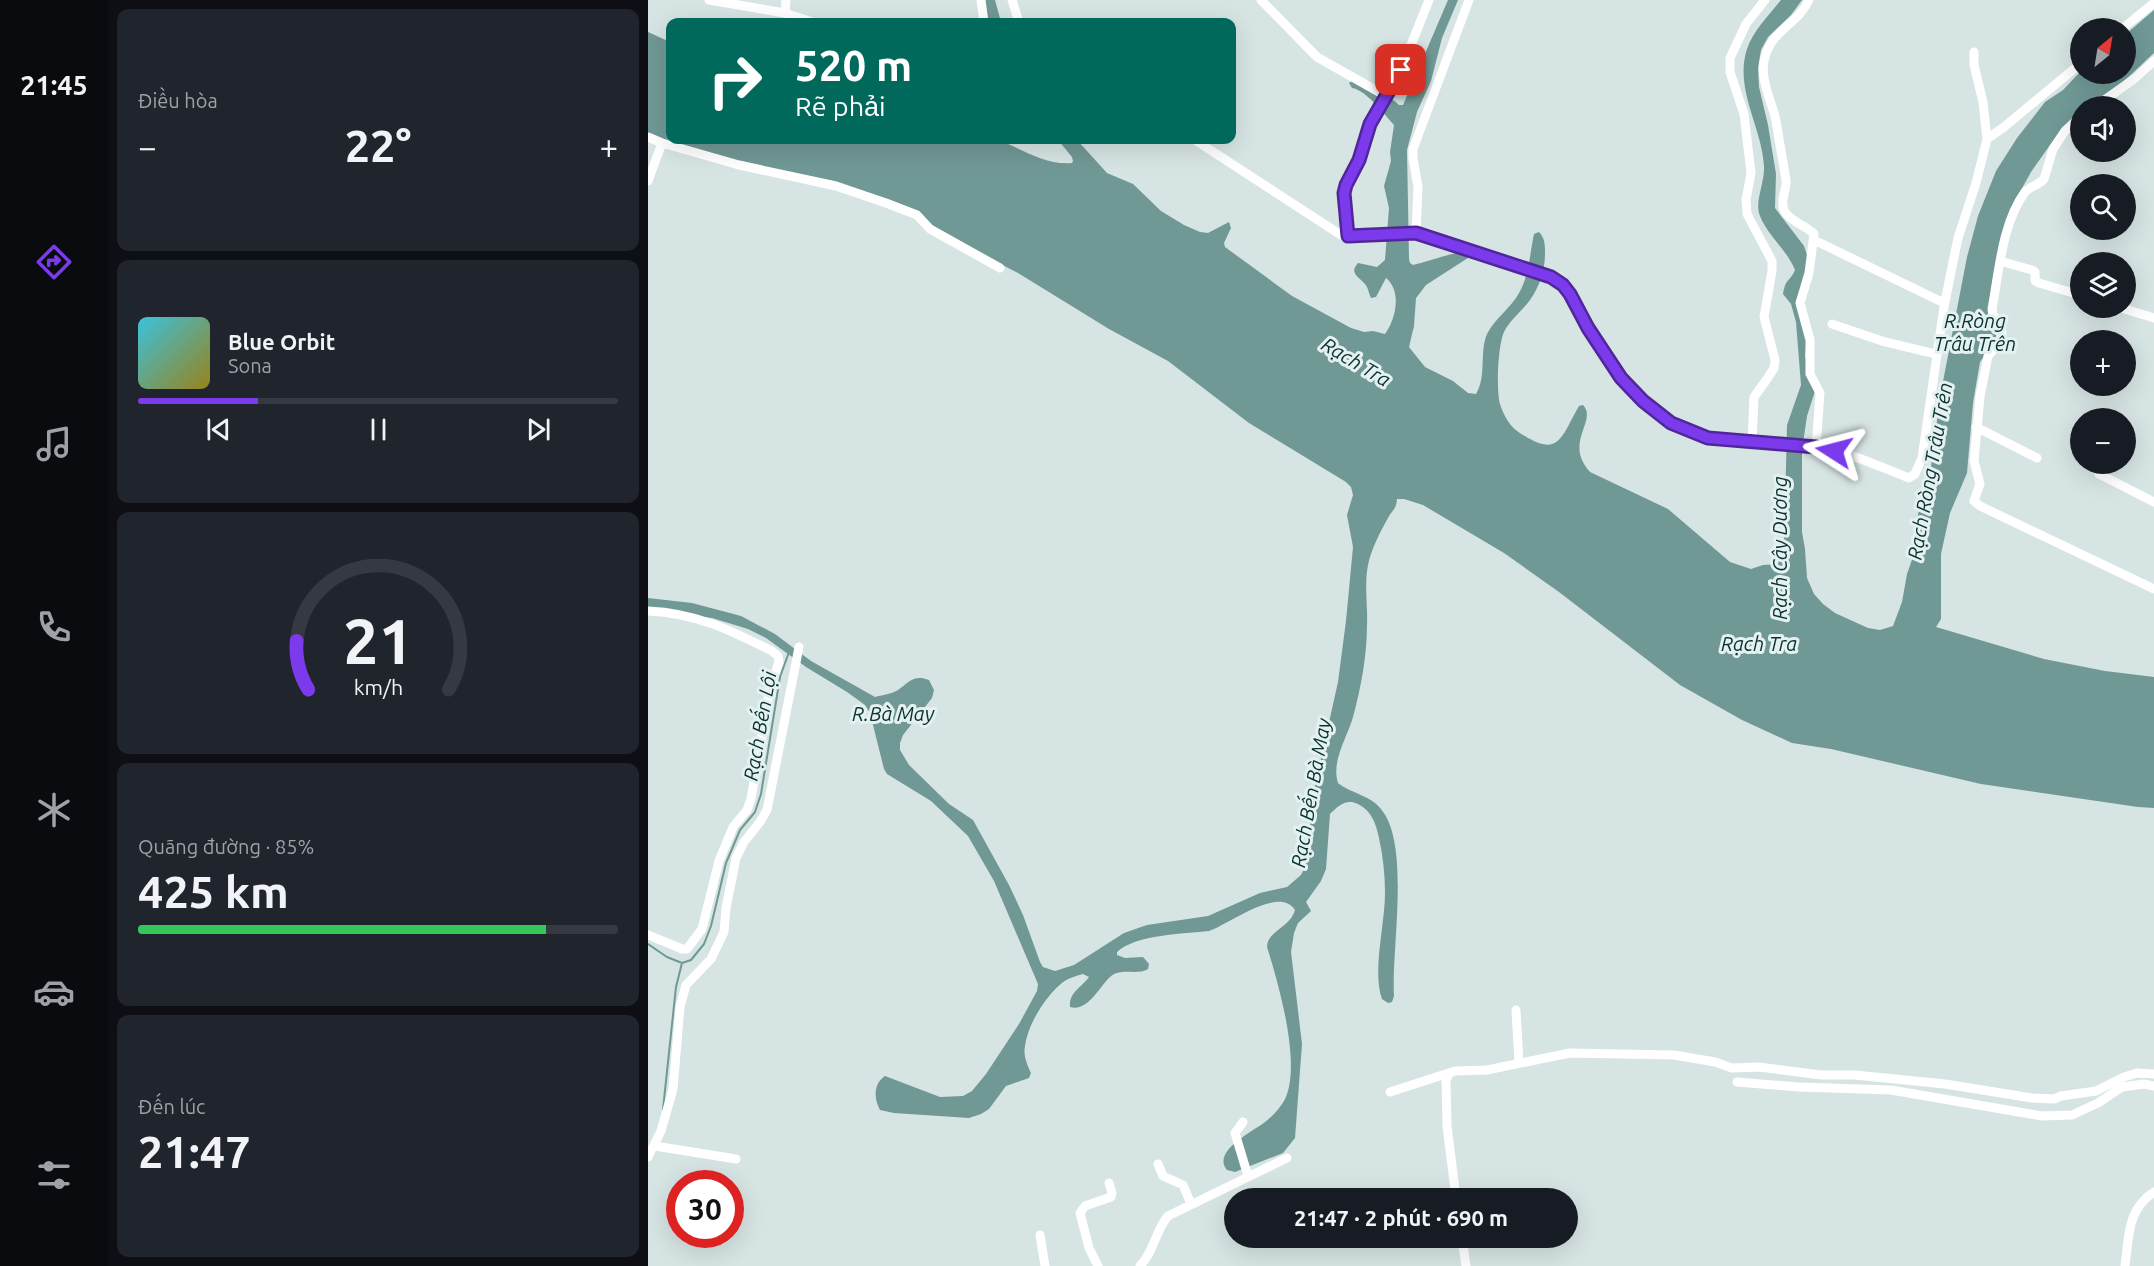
<!DOCTYPE html>
<html lang="vi">
<head>
<meta charset="utf-8">
<style>
  :root { --surface:#171b24; --page:#20242c; --text:#f1f3f6; --muted:#9ea1a6; --line:#363941; --accent:#7c3aed }
  body { margin:0; font-family:Ubuntu,sans-serif; background:var(--page); color:var(--text); height:100vh; display:flex; flex-direction:column; font-size:22px; white-space:nowrap }
  * { box-sizing:border-box; margin:0 }
  p { font-size:20px; color:var(--muted) }
  .icon { flex:none; width:33px; height:33px; fill:none; stroke:currentColor; stroke-width:2; stroke-linecap:round; stroke-linejoin:round }
  .map { position:relative; flex:1; overflow:hidden }
  .side { display:flex; flex-direction:column; gap:9px; padding:9px; background:#0d0f14; width:540px }
  .side>* { flex:none }
  .top-card { position:absolute; left:18px; top:18px; width:570px; height:126px; border-radius:12px; box-shadow:0 6px 24px #0002; background:#00695c; color:#fff; overflow:hidden }
  .needle { width:39px; rotate:30deg }
  .tools { position:absolute; left:1422px; top:18px; display:grid; gap:12px }
  .tools a { display:grid; place-items:center; width:66px; height:66px; border-radius:50%; background:var(--surface); box-shadow:0 6px 24px #0002; font-size:30px }
  .speed { position:absolute; left:18px; top:1170px; display:flex; gap:12px; font-size:30px; font-weight:700; text-align:center }
  .speed>* { display:grid; place-content:center; width:78px; height:78px; border-radius:50%; background:var(--surface); box-shadow:0 6px 24px #0002; line-height:1 }
  .speed .limit { border:9px solid #d22; background:#fff; color:#111 }
  .pin { position:absolute; display:grid; place-items:center; width:51px; height:51px; color:#fff; margin:-26px; border-radius:12px; box-shadow:0 3px 9px #0006 }
  .me { position:absolute; width:66px; margin:-33px; rotate:279deg; stroke-linejoin:round; filter:drop-shadow(0 0 4px #0008) }
  .turn { display:flex; align-items:center; gap:21px; height:126px; padding:0 30px; font-size:27px }
  .turn .icon { width:78px; height:78px; stroke-width:2.5 }
  .turn b { display:block; font-size:42px; line-height:51px }
  .big { font-size:45px; font-weight:700; line-height:1.1 }
  .side .widget { flex:1; display:flex; flex-direction:column; justify-content:center; gap:9px; min-width:0; padding:0 21px; border-radius:12px; background:var(--page) }
  .side .dial { align-items:center; gap:0 }
  .dial svg { height:156px; overflow:visible; fill:none; stroke:var(--line); stroke-width:7; stroke-linecap:round; text-anchor:middle }
  .dial text { fill:var(--text); stroke:none }
  .song { display:flex; align-items:center; gap:18px }
  .cover { width:72px; height:72px; border-radius:9px; background:linear-gradient(135deg,hsl(190 70% 55%),hsl(50 70% 35%)) }
  .played { height:6px; border-radius:3px; background:linear-gradient(90deg,var(--accent) 25%,var(--line) 25%) }
  .keys { display:flex; justify-content:space-around; direction:ltr }
  .heat { display:flex; justify-content:space-between; align-items:center; font-size:33px; direction:ltr }
  .charge { height:9px; border-radius:4px; background:linear-gradient(90deg,#34c759 85%,var(--line) 0) }
  .trip { position:absolute; left:576px; top:1188px; width:354px; height:60px; border-radius:30px; background:var(--surface); box-shadow:0 6px 24px #0002; font-weight:700; line-height:60px; text-align:center }
  main { display:flex; flex:1; min-height:0 }
  .tabs { display:flex; flex-direction:column; width:108px; justify-content:space-around; align-items:center; background:#090b0e; color:var(--muted) }
  .tabs .icon { width:42px; height:42px }
  .tabs .active { color:var(--accent) }
  .tabs b { font-size:27px; color:var(--text) }
  .map>svg:first-child { display:block }
  .water { fill:#709895 }
  .lines { fill:none; stroke-linecap:round; stroke-linejoin:round }
  .stream { stroke:#709895; stroke-width:2 }
  .minor { stroke:#fff; stroke-width:9 }
  .route-casing { stroke:#51269a; stroke-width:15 }
  .route { stroke:#7c3aed; stroke-width:10 }
  .labels { text-anchor:middle; stroke-width:6; stroke-linejoin:round; paint-order:stroke }
  .water-label { font-size:20px; font-style:italic; fill:#083231; stroke:#e4f1f0 }
</style>
</head>
<body>
<main>
<nav class="tabs">
<b>21:45</b>
<svg class="icon active" aria-label="directions" viewBox="0 0 24 24"><path d="M12 3l9 9-9 9-9-9zM9 14v-3h6M13 9l2 2-2 2"/></svg>
<svg class="icon" aria-label="music" viewBox="0 0 24 24"><path d="M9 18V5l10-2v13"/><circle cx="6" cy="18" r="3"/><circle cx="16" cy="16" r="3"/></svg>
<svg class="icon" aria-label="phone" viewBox="0 0 24 24"><path d="M5 4h4l2 5-3 2q2 4 5 5l2-3 5 2v4C11 20 4 13 5 4z"/></svg>
<svg class="icon" aria-label="climate" viewBox="0 0 24 24"><path d="M12 3v18M4 7l16 10M4 17L20 7"/></svg>
<svg class="icon" aria-label="car" viewBox="0 0 24 24"><path d="M5 17H2v-5l4-1 3-4h7l3 4 3 1v5h-3M9 17h6M6 11h13"/><circle cx="7" cy="17" r="2"/><circle cx="17" cy="17" r="2"/></svg>
<svg class="icon" aria-label="filters" viewBox="0 0 24 24"><path d="M4 7h16M4 17h16"/><circle cx="9" cy="7" r="2"/><circle cx="15" cy="17" r="2"/></svg>
</nav>
<section class="side">
<div class="widget"><p>Điều hòa</p>
<div class="heat"><a>−</a><b class="big">22°</b><a>+</a></div>
</div>
<div class="widget">
<div class="song"><i class="cover"></i><div><b>Blue Orbit</b><p>Sona</p></div></div>
<div class="played"></div>
<div class="keys"><svg class="icon" aria-label="previous" viewBox="0 0 24 24"><path d="M18 5L8 12l10 7zM5 5v14"/></svg><svg class="icon" aria-label="pause" viewBox="0 0 24 24"><path d="M8 5v14M16 5v14"/></svg><svg class="icon" aria-label="next" viewBox="0 0 24 24"><path d="M6 5l10 7-10 7zM19 5v14"/></svg></div>
</div>
<div class="widget dial"><svg viewBox="0 0 100 80">
<path d="M14 69A42 42 0 1 1 86 69"/>
<path d="M14 69A42 42 0 0 1 8 44" stroke="#7c3aed"/>
<text x="50" y="56" font-size="32" font-weight="700">21</text>
<text x="50" y="72" font-size="11">km/h</text>
</svg></div>
<div class="widget"><p>Quãng đường · 85%</p><b class="big">425 km</b><div class="charge"></div></div>
<div class="widget"><p>Đến lúc</p><b class="big">21:47</b></div>
</section>
<div class="map">
<svg width="1506" height="1266" viewBox="0 0 1506 1266">
  <rect width="100%" height="100%" fill="#d6e4e3"/>
  <!-- water -->
  <path class="water" d="M333,0H347L353,22H340Z
    M800,0H810L794,38L783,81L769,112L759,150L761,259L762,263L765,265C779,262 810,250 823,252V256L778,285L768,298L766,326L761,347L777,367L805,381L820,393L828,394C839,376 831,353 839,334C847,318 863,308 871,293C881,276 882,253 886,234L891,232C897,238 897,245 897,253C897,270 892,286 882,300C874,311 862,320 856,332C850,345 848,390 852,404C855,414 861,425 869,431C911,460 912,439 931,406L935,405C950,421 915,442 942,472L1020,509L1082,562L1103,569L1115,565L1130,564L1136,548L1139,425L1153,385L1148,322L1143,304L1135,294C1138,277 1142,282 1147,270C1139,250 1120,236 1112,216C1106,202 1117,183 1116,166C1114,127 1086,89 1099,49C1105,31 1121,15 1133,0H1154L1143,15L1120,37L1113,50L1110,68L1111,87L1120,125L1128,174L1127,208L1156,246L1161,261L1155,282L1159,339L1157,356L1167,391L1159,416L1154,450V532L1157,549L1159,578L1166,594L1175,604L1187,613L1220,628L1232,630L1245,626L1254,602L1259,574L1267,551L1269,518L1283,467L1292,397L1319,257L1330,216L1348,171L1369,138L1397,102L1415,90L1432,72L1478,74V34L1506,10V53C1489,68 1455,106 1432,106V110L1414,128L1383,172L1363,208L1341,313L1350,330L1348,340L1332,362L1325,403L1319,473L1302,513L1293,554V619L1288,627L1396,659L1457,671L1506,677V808L1490,807L1333,784L1183,749L1144,743L1094,720L1032,685L911,592L856,553L775,505L756,499H749C748,510 745,509 740,518C732,532 723,550 720,565C716,585 720,606 719,625C719,655 713,688 705,717C699,738 683,761 690,783C704,794 722,795 733,809C763,845 743,950 746,996L744,1002L740,1003L734,999C724,971 737,925 737,893C737,875 735,856 731,838C728,824 724,811 710,804C698,798 690,806 682,814L678,869L673,881L658,902L663,911L650,923L646,933L643,952L654,1044L647,1138L635,1153L587,1172L579,1170C563,1151 606,1131 617,1122C625,1116 631,1109 636,1101C655,1067 630,982 619,947C619,931 642,928 647,910C631,885 580,925 561,931C535,934 489,934 469,952V955L477,958L495,957L501,964L500,969C489,976 473,967 462,977C451,987 440,1012 422,1007C421,992 433,988 441,977L435,974C428,976 420,978 414,983C397,997 380,1024 377,1046C375,1055 379,1065 383,1073L381,1078L358,1086L341,1109L333,1114L321,1118L246,1113L232,1110C226,1099 225,1084 237,1076L292,1097L315,1096L324,1091L338,1074L371,1024L389,991L390,984L346,881L320,836L283,801L239,774L236,769L222,713L217,705L199,692L158,667L118,638L100,629L64,618L0,610V598L44,603L93,616L127,634L163,661L227,697C234,695 244,694 250,690C261,682 266,674 281,680L286,690L284,698L255,735L252,743V750L261,765L301,804L325,820L361,885L375,915L392,962L395,967L407,971L426,965L476,933L499,925L560,916L612,893L639,887L653,875L657,867L667,785L690,682L698,621L705,547L699,515L705,495L703,487L698,482L601,423L520,361L461,329L370,273L284,229L265,212L87,162L0,134V32L22,42V140H351C373,149 400,166 424,163L425,161L424,157L410,140H429L459,173L485,184L513,211L536,225L552,232L560,233L581,222L583,228L576,243L577,247L644,296L703,328L716,332L725,331L737,334C748,319 754,291 738,278L728,297L723,298C721,294 720,287 717,284C710,276 701,273 710,263L729,267L737,260L741,208L736,186L743,161L742,152L746,125C736,114 718,90 704,88L701,83L704,81L736,98L744,99L751,105H755Z"/>
  <g class="lines">
    <!-- stream -->
    <path class="stream" d="M0,944L19,957L34,963L43,960L56,944L63,926L78,863L92,830L107,812L113,794L132,677L141,652
      M15,1109L28,987L34,963"/>
    <!-- minor -->
    <path class="minor" d="M61,0L137,13L164,22
      M333,0L336,22
      M364,0L371,22
      M613,0L669,57L738,96
      M1161,0C1150,24 1124,30 1117,57C1111,76 1122,98 1127,116C1130,131 1132,146 1135,162C1136,168 1137,174 1138,180C1139,191 1131,201 1137,212C1144,223 1158,225 1166,234L1161,273L1152,303L1162,340V374L1172,393L1168,448
      M137,13L138,0
      M1475,28L1506,3
      M1326,52V65L1335,102L1339,139
      M1448,106L1486,79L1506,61
      M1432,118L1417,131L1405,149L1396,179C1391,185 1383,186 1377,192C1354,223 1351,272 1344,309L1345,315L1352,322L1354,333L1350,345L1340,356L1332,396L1326,461L1332,484L1326,501L1332,506L1506,589
      M0,137L14,143L91,165L188,186L238,203L269,215L282,229L352,268
      M547,140L693,235C717,238 742,233 766,234C782,234 905,275 916,285C927,297 932,315 941,329C962,364 987,403 1024,423C1067,447 1119,442 1166,447C1199,451 1230,466 1261,478L1267,474L1274,458L1296,307L1304,267L1310,238L1328,183L1339,139L1356,127L1432,64
      M0,181L14,143
      M768,233L770,187L765,158V149L821,0
      M700,236L696,193L698,185L711,160L722,124L753,70L781,0
      M1166,240L1296,303
      M1352,261L1384,270L1387,272V281L1391,283L1432,295
      M1473,308L1506,318
      M1184,324L1234,341L1288,354
      M1328,427L1389,458
      M1104,442L1106,397L1119,379L1126,368L1127,360L1116,317L1124,271V261L1099,214L1098,200L1103,173L1096,114L1082,72V58L1098,24L1117,0
      M1451,474L1506,502
      M0,611C48,613 82,630 124,651L130,656L131,662L122,688L103,799L99,810L85,827L71,861L54,929L39,949H34L0,935
      M868,1010L871,1063
      M801,1074L798,1080L799,1126L808,1198
      M1089,1082L1151,1087L1243,1090L1394,1116L1424,1115L1450,1103L1474,1087L1496,1084L1506,1086
      M742,1092L807,1071L839,1070L922,1053L1026,1055L1067,1062L1084,1068L1111,1067L1173,1075H1207L1297,1084L1384,1098L1406,1099L1413,1096L1448,1091L1476,1077L1489,1073L1506,1074
      M595,1122L587,1133L600,1176
      M7,1146L88,1159
      M0,1157L13,1131L25,1089L32,1007L38,985L63,959L76,932L78,908L88,858L96,842L112,822L119,810L151,647
      M510,1164L515,1176L535,1185L543,1204
      M392,1235L397,1266
      M814,1238L818,1266
      M450,1266L441,1248L432,1213L437,1206L463,1197L464,1193L461,1183
      M492,1266C506,1252 507,1231 520,1216L639,1158
      M1477,1266C1481,1237 1479,1209 1506,1192"/>
  </g>
  <g class="lines">
    <defs>
      <path id="route" d="M753,70L722,124L711,160L698,185L696,193L700,236L768,233L903,277L915,285L922,294L940,328L973,378L995,401L1023,423L1060,438L1168,447L1186,451"/>
    </defs>
    <!-- route casing -->
    <use href="#route" class="route-casing"/>
    <!-- route -->
    <use href="#route" class="route"/>
  </g>
  <g class="labels">
    <!-- water labels -->
    <g class="water-label">
      <text x="1327" y="328">R.Ròng<tspan x="1327" dy="23">Trâu Trên</tspan></text>
      <text transform="translate(708 362) rotate(31)" y="7">Rạch Tra</text>
      <text transform="translate(1282 471) rotate(-80)" y="7">Rạch Ròng Trâu Trên</text>
      <text transform="translate(1132 548) rotate(-90)" y="7">Rạch Cây Dương</text>
      <text x="1111" y="651">Rạch Tra</text>
      <text x="245" y="721">R.Bà May</text>
      <text transform="translate(112 726) rotate(-80)" y="7">Rạch Bến Lội</text>
      <text transform="translate(663 793) rotate(-80)" y="7">Rạch Bến Bà May</text>
    </g>
  </g>
</svg>
<div class="tools">
<a><svg class="needle" viewBox="-14 -14 28 28"><path d="M0-13l5 13h-10z" fill="#e53935"/><path d="M0 13l5-13h-10z" fill="#9ea1a6"/></svg></a>
<a><svg class="icon" aria-label="sound" viewBox="0 0 24 24"><path d="M4 9h4l5-4v14l-5-4H4zM17 9q2 3 0 6"/></svg></a>
<a><svg class="icon" aria-label="search" viewBox="0 0 24 24"><circle cx="10" cy="10" r="6"/><path d="M15 15l6 6"/></svg></a>
<a><svg class="icon" aria-label="layers" viewBox="0 0 24 24"><path d="M12 4l9 5-9 5-9-5zM3 14l9 5 9-5"/></svg></a>
<a>+</a>
<a>−</a>
</div>
<div class="speed"><div class="limit">30</div></div>
<div class="pin" style="left:753px;top:70px;background:#d93025"><svg class="icon" aria-label="arrive" viewBox="0 0 24 24"><path d="M6 21V4h12l-3 4 3 4H6"/></svg></div>
<svg class="me" style="left:1186px;top:451px" viewBox="-20 -20 40 40"><path d="M0-17L14 15 0 8-14 15z" fill="#7c3aed" stroke="#fff" stroke-width="4"/></svg>
<div class="trip">21:47 · 2 phút · 690 m</div>
<div class="top-card">
<div class="turn"><svg class="icon" aria-label="right" viewBox="0 0 24 24"><path d="M7 20v-9h11M14 6l5 5-5 5"/></svg><div><b>520 m</b>Rẽ phải</div></div>
</div>
</div>
</main>
</body>
</html>
